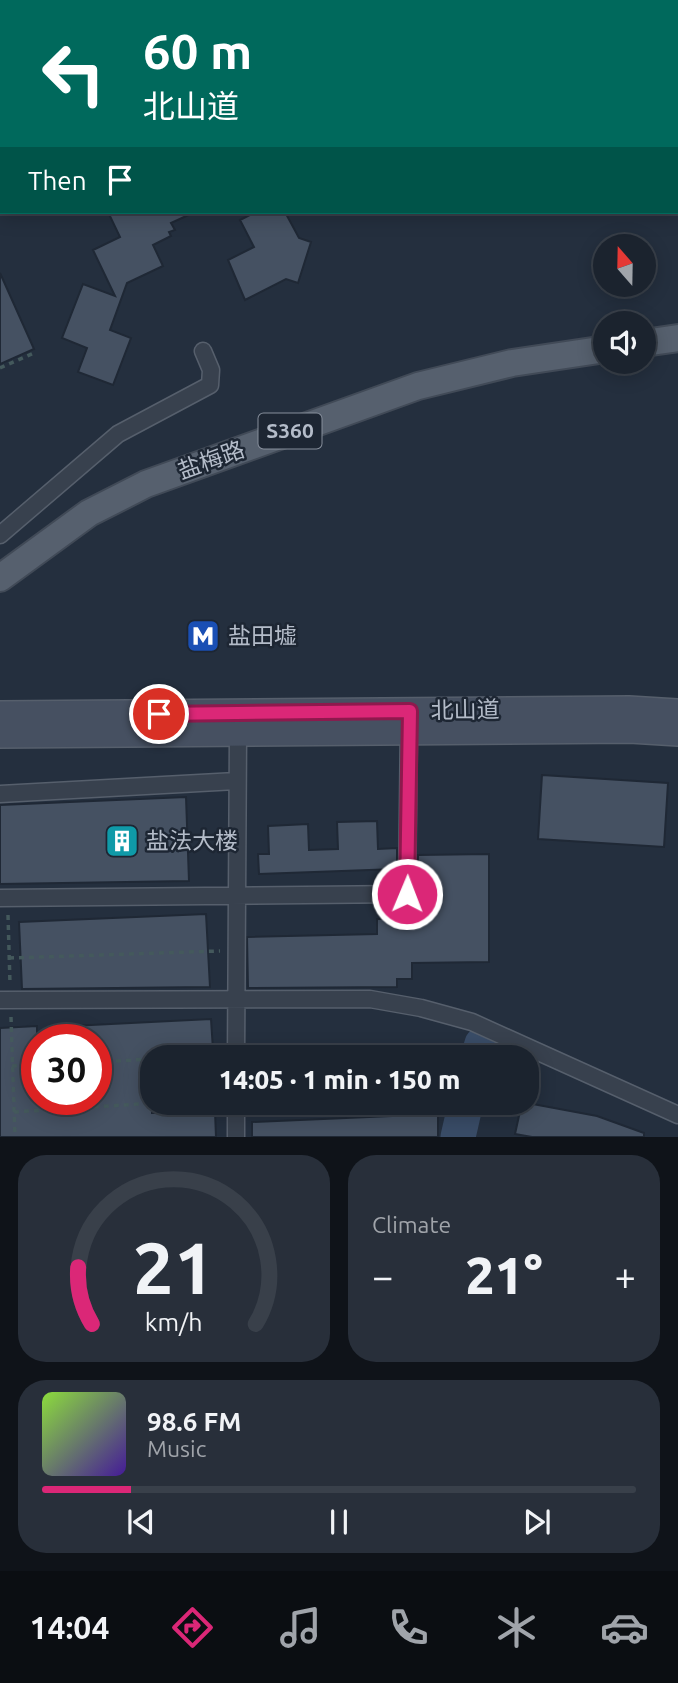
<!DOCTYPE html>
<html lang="en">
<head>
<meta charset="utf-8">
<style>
  :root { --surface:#1b232e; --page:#282f3a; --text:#f1f3f6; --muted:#a0a4aa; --line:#39404a; --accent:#db2777 }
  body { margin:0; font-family:Ubuntu,"Noto Sans SC",sans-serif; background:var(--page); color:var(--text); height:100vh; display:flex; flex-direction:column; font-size:26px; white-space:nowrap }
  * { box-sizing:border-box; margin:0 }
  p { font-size:23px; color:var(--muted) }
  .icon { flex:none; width:38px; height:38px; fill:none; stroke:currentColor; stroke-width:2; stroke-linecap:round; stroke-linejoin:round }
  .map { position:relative; height:1137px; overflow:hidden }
  .sheet { display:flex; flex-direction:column; gap:18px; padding:18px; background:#0f1319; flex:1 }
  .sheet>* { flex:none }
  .top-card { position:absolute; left:0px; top:0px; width:679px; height:214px; box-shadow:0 4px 18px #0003,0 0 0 2px var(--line); background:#00695c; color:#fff; overflow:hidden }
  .needle { width:46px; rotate:340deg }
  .tools { position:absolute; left:593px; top:234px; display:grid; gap:14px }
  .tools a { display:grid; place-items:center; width:63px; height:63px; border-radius:50%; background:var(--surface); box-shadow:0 4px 18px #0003,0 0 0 2px var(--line); font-size:35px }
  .speed { position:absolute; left:21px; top:1024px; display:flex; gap:14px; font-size:35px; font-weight:700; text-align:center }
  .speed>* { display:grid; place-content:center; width:91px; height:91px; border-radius:50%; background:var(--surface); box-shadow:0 4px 18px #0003,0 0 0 2px var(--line); line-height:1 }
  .speed .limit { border:10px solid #d22; background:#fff; color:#111 }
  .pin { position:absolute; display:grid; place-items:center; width:60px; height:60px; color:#fff; margin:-30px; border:4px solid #fff; border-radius:50%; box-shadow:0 2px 7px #0007 }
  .me { position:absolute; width:77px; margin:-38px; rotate:1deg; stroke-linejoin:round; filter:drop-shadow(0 0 5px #0008) }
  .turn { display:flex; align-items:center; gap:24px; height:147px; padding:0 28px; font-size:32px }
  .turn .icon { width:91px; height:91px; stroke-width:2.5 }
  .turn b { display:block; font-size:49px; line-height:60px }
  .then { display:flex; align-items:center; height:66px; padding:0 28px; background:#0003; gap:14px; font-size:26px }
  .big { font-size:52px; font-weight:800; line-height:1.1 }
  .sheet .widget { flex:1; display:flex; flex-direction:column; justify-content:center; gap:10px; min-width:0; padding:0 24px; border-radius:28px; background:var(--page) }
  .sheet .dial { align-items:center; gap:0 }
  .dial svg { height:182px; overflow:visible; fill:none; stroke:var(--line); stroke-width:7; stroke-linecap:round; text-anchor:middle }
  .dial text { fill:var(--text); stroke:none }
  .song { display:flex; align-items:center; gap:21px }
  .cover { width:84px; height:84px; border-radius:10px; background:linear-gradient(135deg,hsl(90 70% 55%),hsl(260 70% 35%)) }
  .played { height:7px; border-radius:4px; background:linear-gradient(90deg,var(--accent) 15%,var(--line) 15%) }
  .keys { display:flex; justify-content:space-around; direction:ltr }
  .heat { display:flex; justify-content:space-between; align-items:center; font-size:38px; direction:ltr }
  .sheet .tiles { flex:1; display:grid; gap:18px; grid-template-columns:1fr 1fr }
  .widget:last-child { grid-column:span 2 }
  .trip { position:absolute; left:140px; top:1045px; width:399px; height:70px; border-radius:28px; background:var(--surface); box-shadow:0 4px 18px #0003,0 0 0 2px var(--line); font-weight:800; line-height:70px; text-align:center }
  .menu { display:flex; height:112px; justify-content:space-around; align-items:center; background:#0b0e12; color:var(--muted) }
  .menu .icon { width:49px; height:49px }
  .menu .current { color:var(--accent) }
  .menu b { font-size:32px; color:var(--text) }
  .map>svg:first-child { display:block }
  .green { fill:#263c3f }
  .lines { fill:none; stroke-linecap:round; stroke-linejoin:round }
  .river { stroke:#394c67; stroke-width:35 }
  .building { fill:#455162; stroke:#1f2835; stroke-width:2 }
  .minor-casing { stroke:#565f6c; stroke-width:19 }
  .secondary-casing { stroke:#565f6c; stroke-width:26 }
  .primary-casing { stroke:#414a57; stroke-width:30 }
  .motorway-casing { stroke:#434c59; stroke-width:33 }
  .path { stroke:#44595c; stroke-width:3.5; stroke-dasharray:5 5; stroke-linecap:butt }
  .minor { stroke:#38414e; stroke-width:16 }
  .secondary { stroke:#465061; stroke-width:23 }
  .primary { stroke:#56606e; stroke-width:26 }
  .motorway { stroke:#746855; stroke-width:30 }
  .route-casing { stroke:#8e194d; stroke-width:18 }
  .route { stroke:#db2777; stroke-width:12 }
  .labels { text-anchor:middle; stroke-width:5; stroke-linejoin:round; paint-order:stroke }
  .shield { fill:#1d2633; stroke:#878f9c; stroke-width:2 }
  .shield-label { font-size:21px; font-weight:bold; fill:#b4bcc9 }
  .street-label { font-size:23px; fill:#b4bcc9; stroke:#1d2633 }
  .poi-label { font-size:23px; fill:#b4bcc9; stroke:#1d2633; text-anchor:start }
</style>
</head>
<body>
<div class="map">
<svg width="678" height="1137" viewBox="0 0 678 1137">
  <rect width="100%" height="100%" fill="#242f3e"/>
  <!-- green -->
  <path class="green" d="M0,0H396L2,2L0,90Z"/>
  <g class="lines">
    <!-- river -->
    <path class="river" d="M478,1057L482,1044
      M458,1137L466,1102"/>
  </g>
  <!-- building -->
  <path class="building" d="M108,212H195L171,223L175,230L169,232L171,236L153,245L163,266L127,283L110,330L131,338L113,385L78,372L87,348L62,338L83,284L115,296L93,250L120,237Z
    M256,212H285L299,238L311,242L298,283L286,279L245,300L228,260L254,247L240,220Z
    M0,273L34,349L0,364Z
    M542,775L668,783L664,847L538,839Z
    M186,797L189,881L0,884V805Z
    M377,821L378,849L397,848V869L259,874L258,854H269L268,826L308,824L309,850L338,849L337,822Z
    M489,854V962L412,963V979H397V987L248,988L247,937L377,934V919L417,918L418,855Z
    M206,914L210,987L22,989L19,922Z
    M211,1019L213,1050L152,1053V1113L215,1111L216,1137H0V1028L37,1026V1099H102L100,1040H51V1027Z
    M522,1102L597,1116L644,1133V1137H532L515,1134Z
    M438,1114V1137H252V1122Z"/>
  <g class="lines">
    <defs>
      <path id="minor" d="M610,2L614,0
        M0,118H2
        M0,535L118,434L210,385L211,370L203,351
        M0,794L236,781
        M0,898L407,894L409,722
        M0,1000L370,999L421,1008L472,1022L678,1115
        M236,1057L238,735
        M236,1137V1102"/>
      <path id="secondary" d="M0,713L629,708L678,711
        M0,736L630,731L678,734"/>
      <path id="primary" d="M644,343L678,338
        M0,578L89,513L146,484L418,386L512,363L606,349"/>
      <path id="motorway" d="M677,45H678
        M677,91H678
        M0,146L2,145
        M0,187L2,186"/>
    </defs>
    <!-- minor casing -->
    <use href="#minor" class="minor-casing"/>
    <!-- secondary casing -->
    <use href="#secondary" class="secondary-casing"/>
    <!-- primary casing -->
    <use href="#primary" class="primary-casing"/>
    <!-- motorway casing -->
    <use href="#motorway" class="motorway-casing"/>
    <!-- path -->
    <path class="path" d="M0,368L36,352
      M8,915L10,984
      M9,958L220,951
      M11,1017L15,1137
      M183,1057L220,1055
      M96,1062L152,1059
      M12,1066L37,1065
      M14,1112L171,1102"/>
    <!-- minor -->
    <use href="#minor" class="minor"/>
    <!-- secondary -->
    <use href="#secondary" class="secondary"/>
    <!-- primary -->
    <use href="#primary" class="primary"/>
    <!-- motorway -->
    <use href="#motorway" class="motorway"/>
  </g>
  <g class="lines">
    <defs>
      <path id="route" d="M159,714L410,711L407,894"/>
    </defs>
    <!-- route casing -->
    <use href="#route" class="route-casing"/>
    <!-- route -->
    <use href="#route" class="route"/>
  </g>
  <!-- icons -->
  <defs>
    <symbol id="metro-square" viewBox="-11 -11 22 22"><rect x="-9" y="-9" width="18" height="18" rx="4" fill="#1a4fb4" stroke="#1d2633"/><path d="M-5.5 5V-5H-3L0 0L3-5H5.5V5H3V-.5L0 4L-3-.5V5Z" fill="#fff"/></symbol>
    <symbol id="building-square" viewBox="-11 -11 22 22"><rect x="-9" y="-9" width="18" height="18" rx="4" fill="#0f9aa8" stroke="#1d2633"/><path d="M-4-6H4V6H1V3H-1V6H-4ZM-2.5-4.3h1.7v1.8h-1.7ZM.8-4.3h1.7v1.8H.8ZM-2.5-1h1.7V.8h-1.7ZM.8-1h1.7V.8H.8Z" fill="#fff"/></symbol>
  </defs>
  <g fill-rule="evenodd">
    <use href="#metro-square" x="184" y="617" width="38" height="38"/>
    <use href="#building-square" x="103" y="822" width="38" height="38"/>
  </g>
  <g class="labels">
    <!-- shield labels -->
    <rect class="shield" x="258.5" y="413.5" width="63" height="35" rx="5"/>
    <g class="shield-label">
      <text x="290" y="438">S360</text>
    </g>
    <!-- street labels -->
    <g class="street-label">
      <text transform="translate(211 460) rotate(-20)" y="8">盐梅路</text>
      <text transform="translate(465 710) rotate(-1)" y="8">北山道</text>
    </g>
    <!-- poi labels -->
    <g class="poi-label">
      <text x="228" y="644">盐田墟</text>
      <text x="146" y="849">盐法大楼</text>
    </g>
  </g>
</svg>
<div class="tools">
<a><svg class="needle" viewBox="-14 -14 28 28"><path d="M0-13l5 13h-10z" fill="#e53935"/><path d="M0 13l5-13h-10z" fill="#a0a4aa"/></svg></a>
<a><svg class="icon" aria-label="sound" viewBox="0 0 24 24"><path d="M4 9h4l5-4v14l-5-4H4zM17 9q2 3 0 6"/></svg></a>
</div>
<div class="speed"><div class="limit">30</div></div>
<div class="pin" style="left:159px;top:714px;background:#d93025"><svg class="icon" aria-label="arrive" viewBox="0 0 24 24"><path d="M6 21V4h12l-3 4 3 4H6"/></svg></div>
<svg class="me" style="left:407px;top:894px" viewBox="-20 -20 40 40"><circle r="17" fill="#db2777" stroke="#fff" stroke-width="3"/><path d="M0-11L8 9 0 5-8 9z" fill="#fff"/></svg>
<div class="trip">14:05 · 1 min · 150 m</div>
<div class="top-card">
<div class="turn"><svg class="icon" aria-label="left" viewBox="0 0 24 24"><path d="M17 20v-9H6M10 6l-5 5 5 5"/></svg><div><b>60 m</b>北山道</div></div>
<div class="then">Then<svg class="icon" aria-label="arrive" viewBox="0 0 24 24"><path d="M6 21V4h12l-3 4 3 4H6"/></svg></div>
</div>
</div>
<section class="sheet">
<div class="tiles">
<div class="widget dial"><svg viewBox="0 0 100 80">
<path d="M14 69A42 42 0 1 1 86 69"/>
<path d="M14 69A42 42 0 0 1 8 44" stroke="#db2777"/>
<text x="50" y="56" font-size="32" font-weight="700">21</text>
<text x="50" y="72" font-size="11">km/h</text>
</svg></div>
<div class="widget"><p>Climate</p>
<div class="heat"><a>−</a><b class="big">21°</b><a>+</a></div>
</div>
<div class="widget">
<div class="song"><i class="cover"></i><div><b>98.6 FM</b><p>Music</p></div></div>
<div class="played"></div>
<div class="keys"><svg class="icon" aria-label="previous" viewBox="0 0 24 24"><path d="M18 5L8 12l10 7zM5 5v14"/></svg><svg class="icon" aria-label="pause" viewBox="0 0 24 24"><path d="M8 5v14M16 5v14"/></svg><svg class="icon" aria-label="next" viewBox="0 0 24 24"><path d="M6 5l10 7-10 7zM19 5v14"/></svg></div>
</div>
</div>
</section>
<nav class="menu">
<b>14:04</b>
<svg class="icon current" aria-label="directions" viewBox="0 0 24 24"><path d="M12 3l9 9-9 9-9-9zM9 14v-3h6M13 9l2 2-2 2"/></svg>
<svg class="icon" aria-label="music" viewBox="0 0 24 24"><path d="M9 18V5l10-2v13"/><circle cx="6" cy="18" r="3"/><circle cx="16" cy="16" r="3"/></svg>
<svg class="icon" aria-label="phone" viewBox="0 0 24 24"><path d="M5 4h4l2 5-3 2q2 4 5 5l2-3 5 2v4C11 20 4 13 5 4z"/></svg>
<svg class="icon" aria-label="climate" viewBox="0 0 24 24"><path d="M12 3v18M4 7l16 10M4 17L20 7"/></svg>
<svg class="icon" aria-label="car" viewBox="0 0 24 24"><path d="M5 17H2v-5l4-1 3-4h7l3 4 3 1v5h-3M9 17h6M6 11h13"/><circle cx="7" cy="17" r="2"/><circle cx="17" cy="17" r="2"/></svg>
</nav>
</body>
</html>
